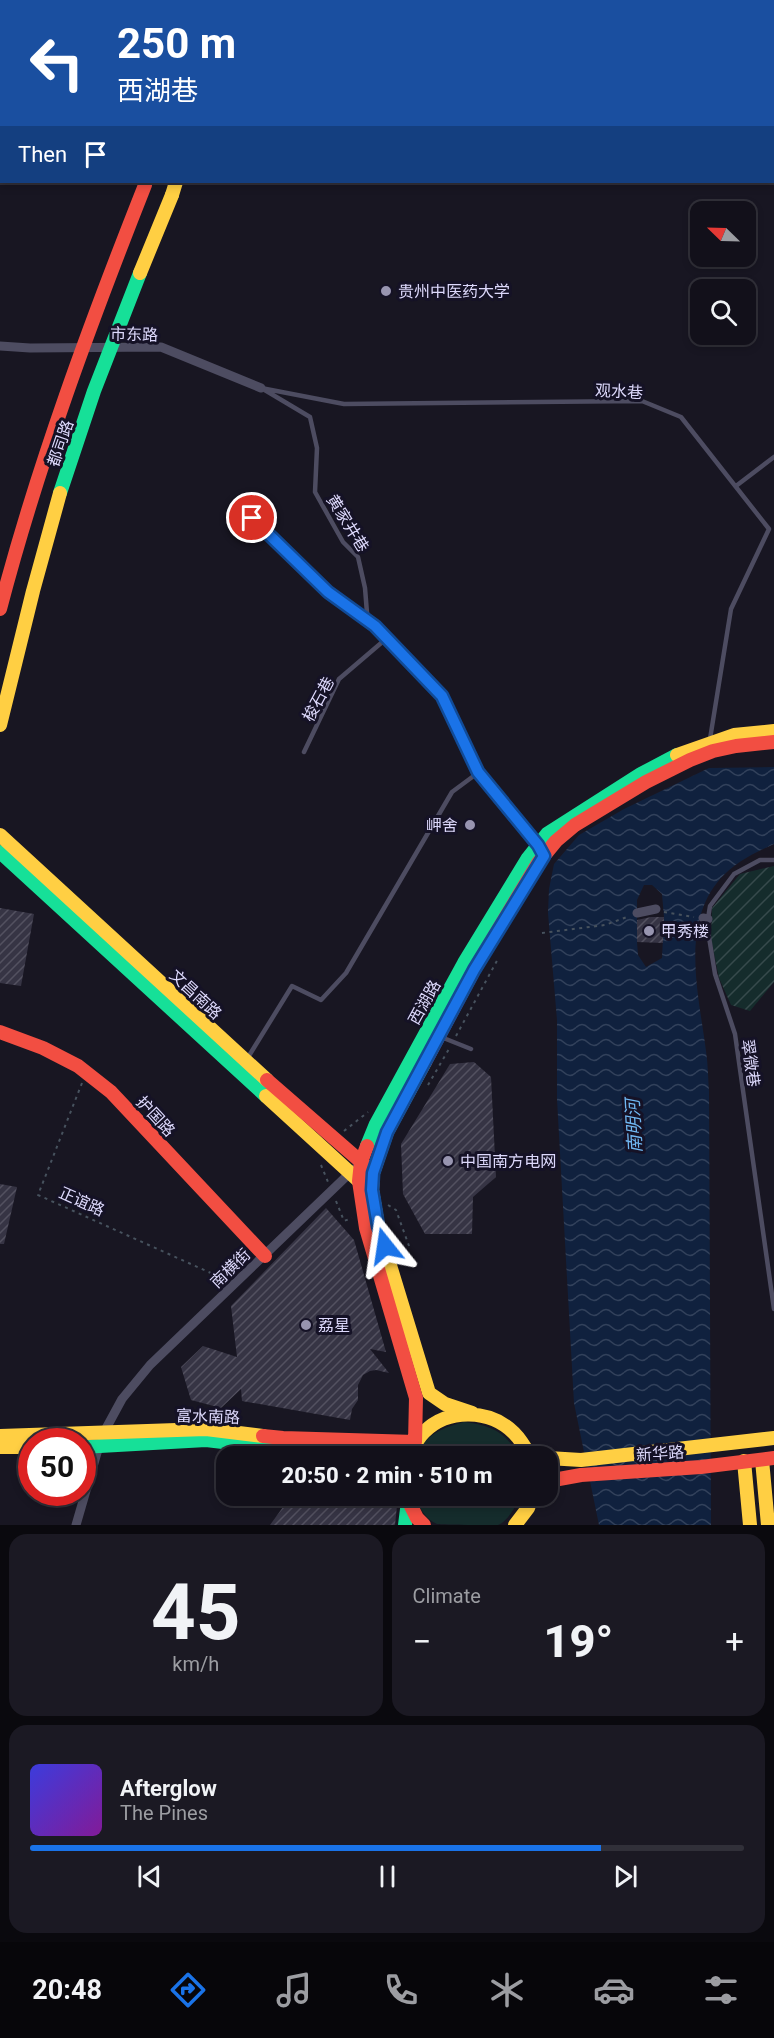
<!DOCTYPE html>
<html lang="en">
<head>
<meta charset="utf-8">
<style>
  :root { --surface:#12101a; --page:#1b1923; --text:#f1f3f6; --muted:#9c9da2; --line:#313039; --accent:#1a73e8 }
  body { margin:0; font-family:Roboto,"Noto Sans SC",sans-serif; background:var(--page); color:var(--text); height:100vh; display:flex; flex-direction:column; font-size:22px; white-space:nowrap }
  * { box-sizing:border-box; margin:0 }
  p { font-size:20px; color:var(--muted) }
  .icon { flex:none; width:33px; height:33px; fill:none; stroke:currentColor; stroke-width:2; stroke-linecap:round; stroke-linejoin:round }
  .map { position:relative; height:1525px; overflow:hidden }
  .drawer { display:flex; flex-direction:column; gap:9px; padding:9px; background:#0a090e; flex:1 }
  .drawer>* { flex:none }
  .guide { position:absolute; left:0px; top:0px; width:774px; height:183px; box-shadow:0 3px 9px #0003,0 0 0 2px var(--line); background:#1a4fa0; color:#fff; overflow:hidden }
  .needle { width:39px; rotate:293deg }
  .controls { position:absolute; left:690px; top:201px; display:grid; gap:12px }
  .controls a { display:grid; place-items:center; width:66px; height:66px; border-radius:12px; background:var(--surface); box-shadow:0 3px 9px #0003,0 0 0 2px var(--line); font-size:30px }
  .speed { position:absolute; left:18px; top:1428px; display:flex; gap:12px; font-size:30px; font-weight:700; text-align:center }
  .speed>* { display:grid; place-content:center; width:78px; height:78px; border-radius:50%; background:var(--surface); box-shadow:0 3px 9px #0003,0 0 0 2px var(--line); line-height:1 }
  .speed .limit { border:9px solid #d22; background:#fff; color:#111 }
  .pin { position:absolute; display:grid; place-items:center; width:51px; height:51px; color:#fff; margin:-26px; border:3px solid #fff; border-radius:50%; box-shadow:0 2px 6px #0007 }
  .me { position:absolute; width:66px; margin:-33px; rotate:345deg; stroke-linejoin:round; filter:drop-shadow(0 0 4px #0008) }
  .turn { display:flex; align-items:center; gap:21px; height:126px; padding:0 18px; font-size:27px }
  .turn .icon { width:78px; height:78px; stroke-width:2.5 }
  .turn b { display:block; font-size:42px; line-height:51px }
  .then { display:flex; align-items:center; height:57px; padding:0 18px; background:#0003; gap:12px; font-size:22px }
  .big { font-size:45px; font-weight:800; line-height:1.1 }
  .drawer .card { flex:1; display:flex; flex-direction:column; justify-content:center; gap:9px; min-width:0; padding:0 21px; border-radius:18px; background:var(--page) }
  .drawer .dial { align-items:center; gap:0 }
  .dial b { font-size:78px; line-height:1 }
  .song { display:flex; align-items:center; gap:18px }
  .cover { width:72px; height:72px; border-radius:9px; background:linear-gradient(135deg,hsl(240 70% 55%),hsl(290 70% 35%)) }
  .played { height:6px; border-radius:3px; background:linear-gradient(90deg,var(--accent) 80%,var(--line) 80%) }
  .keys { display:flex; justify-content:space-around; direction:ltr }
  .heat { display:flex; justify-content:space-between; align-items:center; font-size:33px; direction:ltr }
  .drawer .tiles { flex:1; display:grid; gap:9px; grid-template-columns:1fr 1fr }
  .card:last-child { grid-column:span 2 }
  .trip { position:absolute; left:216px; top:1446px; width:342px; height:60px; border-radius:18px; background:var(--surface); box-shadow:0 3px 9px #0003,0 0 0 2px var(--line); font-weight:800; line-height:60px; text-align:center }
  .tabs { display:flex; height:96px; justify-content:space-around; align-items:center; background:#07060a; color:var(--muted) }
  .tabs .icon { width:42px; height:42px }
  .tabs .selected { color:var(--accent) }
  .tabs b { font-size:27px; color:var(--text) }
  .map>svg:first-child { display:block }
  .grass { fill:#152c2c }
  .garden { fill:url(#garden-furrows) }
  .water { fill:url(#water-waves); fill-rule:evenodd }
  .building { fill:url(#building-hatch) }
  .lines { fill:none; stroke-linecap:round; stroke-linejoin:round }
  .path { stroke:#47525e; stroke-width:2; stroke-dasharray:3 4.5; stroke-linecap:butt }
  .lane { stroke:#4d4c61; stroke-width:4.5 }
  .street { stroke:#4d4c61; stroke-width:9 }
  .fast { stroke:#16e098; stroke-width:14 }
  .slow { stroke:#ffcf43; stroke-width:14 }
  .jam { stroke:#f24e42; stroke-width:14 }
  .fast-bridge { stroke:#16e098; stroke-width:14 }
  .slow-bridge { stroke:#ffcf43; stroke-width:14 }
  .jam-bridge { stroke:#f24e42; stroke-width:14 }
  .route-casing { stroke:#114b97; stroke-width:15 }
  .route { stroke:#1a73e8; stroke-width:10 }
  .poi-dot { fill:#9895b0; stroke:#151226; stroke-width:2 }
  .labels { text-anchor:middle; stroke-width:6; stroke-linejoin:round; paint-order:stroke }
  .poi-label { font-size:16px; fill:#ddd9fc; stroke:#151226; text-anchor:start }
  .street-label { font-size:16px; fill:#ddd9fc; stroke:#151226 }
  .water-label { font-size:18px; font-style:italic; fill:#70b8f3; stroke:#151226 }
</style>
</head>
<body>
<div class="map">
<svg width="774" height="1525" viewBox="0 0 774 1525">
  <defs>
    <pattern id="garden-furrows" width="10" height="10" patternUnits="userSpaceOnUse" patternTransform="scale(1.5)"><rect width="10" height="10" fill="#152c2c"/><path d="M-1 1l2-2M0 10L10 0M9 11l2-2" fill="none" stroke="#374a4c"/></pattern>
    <pattern id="water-waves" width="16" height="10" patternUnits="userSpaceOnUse" patternTransform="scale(1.5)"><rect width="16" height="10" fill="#10213e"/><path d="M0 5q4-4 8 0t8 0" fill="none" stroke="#32415b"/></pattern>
    <pattern id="building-hatch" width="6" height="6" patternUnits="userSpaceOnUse" patternTransform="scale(1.5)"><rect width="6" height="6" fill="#363444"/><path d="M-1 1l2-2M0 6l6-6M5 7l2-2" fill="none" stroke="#535160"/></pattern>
  </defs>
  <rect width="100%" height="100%" fill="#181622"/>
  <!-- grass -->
  <path class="grass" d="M464,1422C490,1425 507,1432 518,1456H417C424,1435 444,1427 464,1422Z
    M415,1496H520C517,1505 508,1521 498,1525C494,1525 441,1525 437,1524C426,1520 418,1506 415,1496Z"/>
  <!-- garden -->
  <path class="garden" d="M774,866V982L750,1011L731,1005L719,978L711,939L712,908L740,874Z"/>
  <!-- water -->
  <path class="water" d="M774,767V844C756,852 734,863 720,879C680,925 699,996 706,1051C708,1064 708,1078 709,1092L711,1525H599L574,1403L557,1099V1020L548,913L549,889L554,864L579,835L624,809L709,768ZM644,885H652L662,894L664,917L662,958L646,967L638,955L637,942V900Z"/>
  <!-- building -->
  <path class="building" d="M0,908L34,914L21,986L0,983Z
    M651,917H664L663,943L637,942V920Z
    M474,1062L491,1077L496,1177L473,1197L472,1234H425L403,1194L401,1144L450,1064Z
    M0,1184L17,1187L4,1244H0Z
    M326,1208L354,1240L386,1352L370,1349L389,1373L376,1370L370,1371L363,1375L358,1385V1400L352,1409L350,1420L242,1401L241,1389L221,1408L191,1400L181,1367L203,1346L237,1357L231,1306Z
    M291,1496H398L395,1525H270Z"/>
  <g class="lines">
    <!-- path -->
    <path class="path" d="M664,912L694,917
      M542,933L605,925L627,917
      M456,1036L499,957
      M82,1083L38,1195L224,1279
      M428,1085L449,1049
      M344,1131L368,1112
      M321,1165L328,1182
      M336,1201L344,1221L352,1218
      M388,1205L396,1210L409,1246"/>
    <!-- lane -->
    <path class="lane" d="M261,388L344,404L642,401L681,417L769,529L731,609L710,739
      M263,389L310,417L317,448L315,492L343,542L358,557L365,588L367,613L373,622
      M736,486L774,457
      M252,518L328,592L375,625L442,696L479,772L537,844
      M304,752L339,679L387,638
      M774,860H760L734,874L710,906L707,925L715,974L735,1034L774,1309
      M441,1037L471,1049
      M247,1059L292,986L321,1000L346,973L452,792L479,772"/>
    <!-- street -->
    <path class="street" d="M0,346L30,348L161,347L261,388
      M637,913L656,909
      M703,918L708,919
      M103,1434L122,1399L150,1365L354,1169
      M76,1525L99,1446"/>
    <!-- fast -->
    <path class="fast" d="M0,852L266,1096
      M367,1146L376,1124L464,963L528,858L547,834L641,774L677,755
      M82,1447L206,1440L338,1456
      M405,1525L408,1501"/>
    <!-- slow -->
    <path class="slow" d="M172,195L176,182
      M677,755L734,735L774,731
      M0,835L267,1080
      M425,1062L387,1132L373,1173L372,1190L378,1226L429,1393L445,1404L472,1413
      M266,1096L359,1181
      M0,1436L206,1429L263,1436
      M0,1447H32
      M408,1456C413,1448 417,1439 424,1432C448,1408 490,1409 514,1433C521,1440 525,1447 530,1456
      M548,1458L581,1460L774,1438
      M762,1460L768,1525
      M744,1461L750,1525
      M515,1525L528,1508L532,1496"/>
    <!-- jam -->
    <path class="jam" d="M245,0V2
      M209,2L210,0
      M228,2L229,0
      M260,2L261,0
      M0,1032L43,1048L78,1066L111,1092L265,1256
      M425,1062L474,970L538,863L556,841L575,825L646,782L690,760L713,751L736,746L774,742
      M267,1080L367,1167
      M263,1436L283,1438L415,1442L416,1398L366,1228L359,1181L361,1162L367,1146
      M548,1481L581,1475L701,1467L774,1458
      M407,1498L417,1518L424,1525"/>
    <!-- fast-bridge -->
    <path class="fast-bridge" d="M60,493L94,391L140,273"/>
    <!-- slow-bridge -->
    <path class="slow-bridge" d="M140,273L172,195
      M0,725L33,591L60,493"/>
    <!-- jam-bridge -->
    <path class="jam-bridge" d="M0,609C38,464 90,324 145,185"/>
  </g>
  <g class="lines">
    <defs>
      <path id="route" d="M252,518L328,592L375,626L442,696L478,772L538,845L544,856L474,970L387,1132L373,1173L372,1190L378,1226L385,1246"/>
    </defs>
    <!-- route casing -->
    <use href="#route" class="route-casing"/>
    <!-- route -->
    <use href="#route" class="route"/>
  </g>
  <!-- markers -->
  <g class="poi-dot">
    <circle cx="386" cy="291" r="6"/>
    <circle cx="470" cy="825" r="6"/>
    <circle cx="649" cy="931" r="6"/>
    <circle cx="448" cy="1161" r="6"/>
    <circle cx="306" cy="1325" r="6"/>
  </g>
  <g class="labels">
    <!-- poi labels -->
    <g class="poi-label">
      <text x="398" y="297">贵州中医药大学</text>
      <text x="458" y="831" text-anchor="end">岬舍</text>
      <text x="661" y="937">甲秀楼</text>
      <text x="460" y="1167">中国南方电网</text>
      <text x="318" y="1331">荔星</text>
    </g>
    <!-- street labels -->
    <g class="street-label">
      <text transform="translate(134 334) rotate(1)" y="6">市东路</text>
      <text transform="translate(619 391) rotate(3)" y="6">观水巷</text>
      <text transform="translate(60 443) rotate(-71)" y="6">都司路</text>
      <text transform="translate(348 523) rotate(58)" y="6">黄家井巷</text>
      <text transform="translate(318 699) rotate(-62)" y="6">梭石巷</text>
      <text transform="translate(196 994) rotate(43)" y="6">文昌南路</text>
      <text transform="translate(424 1002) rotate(-61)" y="6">西湖路</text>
      <text transform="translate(751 1063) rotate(82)" y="6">翠微巷</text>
      <text transform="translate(156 1116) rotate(47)" y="6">护国路</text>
      <text transform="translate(82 1201) rotate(24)" y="6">正谊路</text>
      <text transform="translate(230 1268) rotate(-44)" y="6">南横街</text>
      <text transform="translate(208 1416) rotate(2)" y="6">富水南路</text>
      <text transform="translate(660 1453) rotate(-4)" y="6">新华路</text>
    </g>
    <!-- water labels -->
    <g class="water-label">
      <text transform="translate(634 1126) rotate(-93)" y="6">南明河</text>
    </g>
  </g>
</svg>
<div class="controls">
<a><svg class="needle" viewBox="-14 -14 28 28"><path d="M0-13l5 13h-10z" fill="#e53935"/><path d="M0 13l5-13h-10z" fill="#9c9da2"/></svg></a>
<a><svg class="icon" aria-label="search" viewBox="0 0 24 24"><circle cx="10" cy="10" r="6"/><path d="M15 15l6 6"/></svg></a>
</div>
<div class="speed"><div class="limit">50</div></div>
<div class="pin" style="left:252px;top:518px;background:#d93025"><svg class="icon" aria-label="arrive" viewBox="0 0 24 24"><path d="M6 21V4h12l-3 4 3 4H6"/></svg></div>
<svg class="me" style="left:385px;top:1246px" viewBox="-20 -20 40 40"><path d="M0-17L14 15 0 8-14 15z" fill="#1a73e8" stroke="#fff" stroke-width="4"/></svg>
<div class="trip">20:50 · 2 min · 510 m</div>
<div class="guide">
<div class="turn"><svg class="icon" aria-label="left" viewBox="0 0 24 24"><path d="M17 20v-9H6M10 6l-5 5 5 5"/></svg><div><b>250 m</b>西湖巷</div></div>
<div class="then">Then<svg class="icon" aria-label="arrive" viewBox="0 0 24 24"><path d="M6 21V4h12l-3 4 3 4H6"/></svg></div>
</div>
</div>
<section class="drawer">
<div class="tiles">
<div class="card dial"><b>45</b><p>km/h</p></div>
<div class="card"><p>Climate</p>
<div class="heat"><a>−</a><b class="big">19°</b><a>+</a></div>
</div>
<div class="card">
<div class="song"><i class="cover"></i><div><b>Afterglow</b><p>The Pines</p></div></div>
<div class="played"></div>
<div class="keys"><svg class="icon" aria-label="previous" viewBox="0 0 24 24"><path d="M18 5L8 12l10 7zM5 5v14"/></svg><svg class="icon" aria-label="pause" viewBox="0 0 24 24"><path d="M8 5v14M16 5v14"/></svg><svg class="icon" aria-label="next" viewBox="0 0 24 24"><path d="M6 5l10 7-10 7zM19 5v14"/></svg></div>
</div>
</div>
</section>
<nav class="tabs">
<b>20:48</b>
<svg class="icon selected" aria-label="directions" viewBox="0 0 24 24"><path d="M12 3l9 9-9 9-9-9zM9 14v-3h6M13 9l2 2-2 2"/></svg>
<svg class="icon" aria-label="music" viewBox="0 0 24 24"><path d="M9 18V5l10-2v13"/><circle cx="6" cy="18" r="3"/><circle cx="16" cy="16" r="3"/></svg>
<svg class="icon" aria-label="phone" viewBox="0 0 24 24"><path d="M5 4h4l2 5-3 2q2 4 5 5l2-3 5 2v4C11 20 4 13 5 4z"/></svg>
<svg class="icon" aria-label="climate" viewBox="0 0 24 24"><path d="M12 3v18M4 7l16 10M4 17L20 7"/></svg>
<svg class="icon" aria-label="car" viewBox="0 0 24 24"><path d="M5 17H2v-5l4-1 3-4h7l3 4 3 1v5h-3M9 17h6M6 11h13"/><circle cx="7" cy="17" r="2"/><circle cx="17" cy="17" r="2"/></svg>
<svg class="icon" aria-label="filters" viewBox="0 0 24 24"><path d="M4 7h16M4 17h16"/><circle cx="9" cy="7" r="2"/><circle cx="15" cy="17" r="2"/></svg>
</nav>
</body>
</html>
